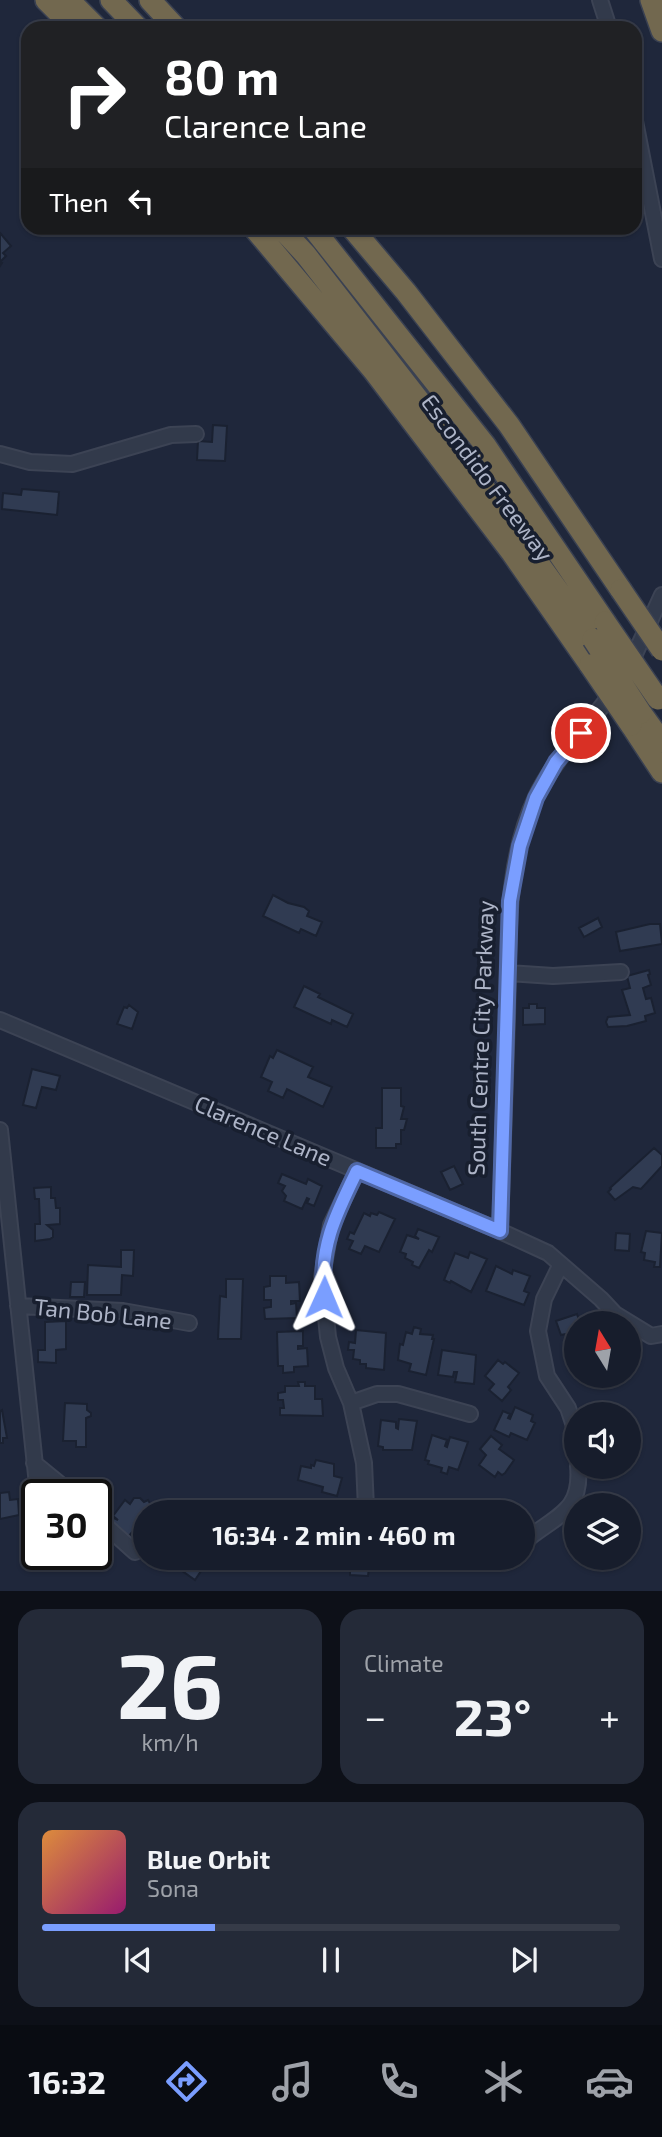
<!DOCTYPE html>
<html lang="en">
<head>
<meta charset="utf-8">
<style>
  :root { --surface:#171d2c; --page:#242a38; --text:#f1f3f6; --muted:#9ea2a9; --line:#363b48; --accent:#7a9eff }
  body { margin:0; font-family:"Exo 2",sans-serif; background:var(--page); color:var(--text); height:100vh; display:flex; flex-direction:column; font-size:26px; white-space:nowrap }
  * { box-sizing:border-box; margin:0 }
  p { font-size:23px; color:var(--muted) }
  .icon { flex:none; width:38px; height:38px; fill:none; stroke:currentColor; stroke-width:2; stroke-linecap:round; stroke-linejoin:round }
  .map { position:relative; height:1591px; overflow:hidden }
  .drawer { display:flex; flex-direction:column; gap:18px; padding:18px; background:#0d1018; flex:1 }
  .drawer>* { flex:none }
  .top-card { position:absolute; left:21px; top:21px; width:621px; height:214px; border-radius:21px; box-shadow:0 2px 5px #0004,0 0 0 2px var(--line); background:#202124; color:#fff; overflow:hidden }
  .needle { width:46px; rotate:349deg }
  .tools { position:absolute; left:564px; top:1311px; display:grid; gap:14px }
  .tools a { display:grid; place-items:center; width:77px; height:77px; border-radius:50%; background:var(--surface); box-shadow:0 2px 5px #0004,0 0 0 2px var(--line); font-size:35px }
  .speed { position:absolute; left:21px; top:1479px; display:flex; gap:14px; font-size:35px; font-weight:700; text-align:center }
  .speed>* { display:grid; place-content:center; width:91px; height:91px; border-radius:50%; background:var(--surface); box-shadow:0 2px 5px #0004,0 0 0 2px var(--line); line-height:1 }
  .speed .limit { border:4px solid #111; border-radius:10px; background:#fff; color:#111 }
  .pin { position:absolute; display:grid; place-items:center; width:60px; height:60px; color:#fff; margin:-30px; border:4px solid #fff; border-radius:50%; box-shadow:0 2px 7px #0007 }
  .me { position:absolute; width:77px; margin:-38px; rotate:1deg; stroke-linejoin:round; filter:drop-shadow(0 0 5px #0008) }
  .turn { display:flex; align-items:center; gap:24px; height:147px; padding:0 28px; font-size:32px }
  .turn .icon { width:91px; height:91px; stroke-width:2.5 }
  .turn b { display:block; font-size:49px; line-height:60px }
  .then { display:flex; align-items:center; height:66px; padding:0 28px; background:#0003; gap:14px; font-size:26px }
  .big { font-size:52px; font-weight:700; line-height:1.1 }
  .drawer .tile { flex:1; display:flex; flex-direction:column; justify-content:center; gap:10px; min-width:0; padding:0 24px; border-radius:21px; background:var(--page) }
  .drawer .dial { align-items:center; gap:0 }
  .dial b { font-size:91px; line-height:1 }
  .song { display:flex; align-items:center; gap:21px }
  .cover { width:84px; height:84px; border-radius:10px; background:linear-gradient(135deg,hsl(30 70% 55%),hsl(320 70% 35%)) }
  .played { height:7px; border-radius:4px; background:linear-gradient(90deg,var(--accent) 30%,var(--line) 30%) }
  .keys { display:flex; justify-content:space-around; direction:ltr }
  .heat { display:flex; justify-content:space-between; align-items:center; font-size:38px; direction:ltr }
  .drawer .tiles { flex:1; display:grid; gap:18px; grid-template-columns:1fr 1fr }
  .tile:last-child { grid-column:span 2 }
  .trip { position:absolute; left:133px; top:1500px; width:402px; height:70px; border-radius:35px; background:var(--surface); box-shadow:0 2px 5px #0004,0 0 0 2px var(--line); font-weight:700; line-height:70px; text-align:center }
  .tab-bar { display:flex; height:112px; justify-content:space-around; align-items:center; background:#090c12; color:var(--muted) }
  .tab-bar .icon { width:49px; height:49px }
  .tab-bar .active { color:var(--accent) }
  .tab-bar b { font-size:32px; color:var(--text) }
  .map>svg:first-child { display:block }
  .building { fill:#303b52; stroke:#1a2131; stroke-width:2 }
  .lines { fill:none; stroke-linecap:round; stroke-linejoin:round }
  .minor-casing { stroke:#3c4354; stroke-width:18 }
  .highway-casing { stroke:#3a4152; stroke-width:24 }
  .minor { stroke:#323a4b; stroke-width:14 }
  .highway { stroke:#72684f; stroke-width:21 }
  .highway-bridge-casing { stroke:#3a4152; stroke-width:24; stroke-linecap:butt }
  .highway-bridge { stroke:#72684f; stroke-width:21 }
  .route-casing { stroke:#4f67a6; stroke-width:18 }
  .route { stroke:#7a9eff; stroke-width:12 }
  .labels { text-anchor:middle; stroke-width:7; stroke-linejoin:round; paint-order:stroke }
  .street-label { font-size:23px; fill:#adb4c7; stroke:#181f2f }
</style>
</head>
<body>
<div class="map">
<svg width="662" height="1591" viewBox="0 0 662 1591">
  <rect width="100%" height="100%" fill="#1f273b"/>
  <!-- building -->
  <path class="building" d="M0,233L11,246L3,253L6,256L0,262L2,263L0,266Z
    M213,425L227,426L225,461L197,460L198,441L212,442Z
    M22,489L59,492L57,515L2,509L3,493L21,495Z
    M273,895L288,903L304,907L309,911L307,916L322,922L316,936L301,929L299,933L263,916Z
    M598,918L602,927L584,937L579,928Z
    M650,924H660L662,944L620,951L616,932Z
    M649,970L650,974L648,975L651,985L643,988L646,999L651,998L655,1013L645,1016L646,1021L627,1026L608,1027L606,1022L608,1017L630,1015L622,990L630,988L627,976Z
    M304,986L320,994L318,997L353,1014L347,1027L332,1020L331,1024L294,1007Z
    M529,1004H537V1008H545V1024L523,1025V1008H529Z
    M129,1005L138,1012L132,1029L117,1024L124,1007L127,1008Z
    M277,1050L313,1067L308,1077L332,1087L323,1107L287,1089L283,1098L268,1091L272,1082L261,1077L270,1056L273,1058Z
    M32,1069L60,1076L56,1090L42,1087L36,1108L23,1105Z
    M382,1088H401V1106L404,1107L401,1119H407L404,1130H401V1144H396V1148H376V1128H382Z
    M654,1148L662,1155V1166L641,1189L633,1187L615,1200L608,1192L611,1189L610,1188Z
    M454,1166L463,1184L450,1190L441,1172Z
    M282,1174L306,1184L308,1179L322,1186L314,1206L307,1203L309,1199L307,1198L302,1209L284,1201L286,1196L282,1191L285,1186L278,1183Z
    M51,1187V1198H55L56,1208H60V1224L47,1225L53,1230V1237L50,1239L35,1241V1224H40L39,1199H35L34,1188Z
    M379,1212L395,1219L379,1252L365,1246L361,1254L349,1249L353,1241L347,1239L350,1232L354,1234L364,1213L370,1216L371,1213L377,1215Z
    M418,1229L439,1237L432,1252L429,1250L419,1268L412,1265L413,1262L405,1258L406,1254L400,1252L407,1235L419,1239L415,1236Z
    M646,1231L662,1233L660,1267H654L655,1262L644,1260L645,1253L641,1252Z
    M616,1233L630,1234L629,1251L615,1250Z
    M121,1250H134L133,1276L122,1275L121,1295H87L88,1265L121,1267Z
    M470,1252L487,1259L471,1292L451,1281L450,1283L444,1280L455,1253L468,1258Z
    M496,1266L512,1274L513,1270L530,1276L524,1291L529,1293L524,1305L486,1291Z
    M270,1276H286V1283L299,1282L300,1301H291V1304L296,1303L297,1318L265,1319L264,1308L271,1307V1300H264V1287L270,1286Z
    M226,1279H243L241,1339H218L220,1296L226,1297Z
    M71,1282H85L84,1297H70Z
    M577,1314L579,1320L576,1321V1350L573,1351L566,1334L561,1335L556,1321Z
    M66,1321V1349L56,1350V1363L38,1362V1350H45V1322Z
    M414,1327L421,1329L420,1334L433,1335L432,1339H434L426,1375L409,1371L411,1364L398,1360L400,1344L403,1345L406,1332L412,1334Z
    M356,1330L386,1333L384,1370L366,1368V1364H360V1360L353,1359L354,1350H348L349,1342L355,1343Z
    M303,1331V1346H298V1349L307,1348L308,1366L294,1367V1372L283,1373V1366H278L277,1332Z
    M442,1350L476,1355L474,1384L455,1382L457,1372H454L453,1377L438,1375Z
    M498,1360L503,1364L505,1362L519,1373L508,1387L511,1390L502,1401L489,1390L494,1384L485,1376Z
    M298,1382H305V1386H315V1399H322L323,1416L280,1415V1408H284L283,1400H278V1393L285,1392V1386H299Z
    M65,1403L87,1404V1410L91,1413V1416L86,1418V1447H76V1441H63Z
    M515,1407L533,1415L531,1421L535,1423L527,1440L511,1433L509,1437L494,1430L503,1411L510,1414L508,1418L510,1419Z
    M2,1410L7,1438H3V1443H0V1411Z
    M399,1419L417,1421L412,1450H383V1447L378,1446L381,1420L396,1422V1428L398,1429Z
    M432,1435L447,1440L445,1446L447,1447L450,1437L468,1442L458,1470L449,1467L447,1474L441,1472L442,1468L428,1464L429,1461L425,1460Z
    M491,1436L502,1445L499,1449L514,1460L505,1473L502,1475L498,1472L495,1477L479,1465L486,1455L480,1449Z
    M316,1460L334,1464V1476L342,1478L337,1496L322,1492L323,1487L298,1480L301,1466L311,1468V1465L314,1466Z
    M9,1492L10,1500L18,1499L19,1515L0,1519V1493Z
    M134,1498H140L144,1502L148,1500L151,1505L148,1512H145V1531L139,1535L133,1531L128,1537L110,1523L114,1518L118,1520L113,1516L125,1500L130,1504Z
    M98,1536L113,1549L106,1556L103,1555L106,1558L101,1563L91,1554H96Z
    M164,1558H200L207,1562L195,1580Z
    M344,1558H374L370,1559L368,1576L350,1575V1569L342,1568Z"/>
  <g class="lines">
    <defs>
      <path id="minor" d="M600,0L609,28
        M635,121L662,259
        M0,454L30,462L72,464L171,435L196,434
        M629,667L662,595
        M508,973L553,976L621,972
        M0,1020L500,1231L548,1253L601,1299L615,1314L651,1336L662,1334
        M0,1130L38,1494
        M357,1171L331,1225L322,1277L328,1337L336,1368L351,1403L364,1463L366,1508
        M500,1231C502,1160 505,1089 507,1018C509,944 504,865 536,797C555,757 589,726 614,690
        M561,1264L544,1299L538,1331L547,1376L568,1408L574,1426L576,1443
        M18,1306L123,1311L189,1323
        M351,1403L377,1394H398L470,1414
        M34,1463L72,1494
        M96,1517L135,1552
        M530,1537C560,1514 582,1509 578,1466"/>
      <path id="highway" d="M46,0L74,28
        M69,0L97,28
        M111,0L138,28
        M150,0L176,28
        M651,0L662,31
        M254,228L373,370L512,553L590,665
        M281,228L306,255L449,439L593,639
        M313,228L485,445L605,622
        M352,228L406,292L509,425L621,590
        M641,713L662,742
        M631,725L662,772"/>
    </defs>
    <!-- minor casing -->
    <use href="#minor" class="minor-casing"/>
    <!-- highway casing -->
    <use href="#highway" class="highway-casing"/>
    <!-- minor -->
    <use href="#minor" class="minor"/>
    <!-- highway -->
    <use href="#highway" class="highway"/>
    <defs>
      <path id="highway-bridge" d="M621,590L662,650
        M605,622L658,699
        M593,639L641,713
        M590,665L631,725"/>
    </defs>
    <!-- highway-bridge casing -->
    <use href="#highway-bridge" class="highway-bridge-casing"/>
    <!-- highway-bridge -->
    <use href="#highway-bridge" class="highway-bridge"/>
  </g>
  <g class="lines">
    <defs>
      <path id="route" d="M324,1297C319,1247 336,1214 357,1171L500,1231L510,901L520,846L536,798L556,762L581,733"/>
    </defs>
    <!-- route casing -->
    <use href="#route" class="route-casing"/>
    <!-- route -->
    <use href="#route" class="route"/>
  </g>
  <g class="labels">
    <!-- street labels -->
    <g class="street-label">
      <text transform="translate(487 478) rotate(53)" y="8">Escondido Freeway</text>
      <text transform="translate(481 1038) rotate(-88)" y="8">South Centre City Parkway</text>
      <text transform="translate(263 1131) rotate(23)" y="8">Clarence Lane</text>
      <text transform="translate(103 1314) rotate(6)" y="8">Tan Bob Lane</text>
    </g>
  </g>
</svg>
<div class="tools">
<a><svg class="needle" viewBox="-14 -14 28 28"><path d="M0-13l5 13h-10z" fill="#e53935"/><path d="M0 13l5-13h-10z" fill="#9ea2a9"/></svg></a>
<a><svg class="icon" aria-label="sound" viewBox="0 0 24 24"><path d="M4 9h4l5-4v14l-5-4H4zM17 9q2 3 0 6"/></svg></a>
<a><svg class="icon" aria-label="layers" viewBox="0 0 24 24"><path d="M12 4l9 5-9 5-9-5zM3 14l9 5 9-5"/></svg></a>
</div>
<div class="speed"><div class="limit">30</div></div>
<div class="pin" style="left:581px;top:733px;background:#d93025"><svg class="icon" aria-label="arrive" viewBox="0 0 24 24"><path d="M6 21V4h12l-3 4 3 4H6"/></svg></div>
<svg class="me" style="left:324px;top:1297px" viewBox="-20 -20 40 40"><path d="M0-17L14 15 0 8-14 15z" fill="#7a9eff" stroke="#fff" stroke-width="4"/></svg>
<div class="trip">16:34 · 2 min · 460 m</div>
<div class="top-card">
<div class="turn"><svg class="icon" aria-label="right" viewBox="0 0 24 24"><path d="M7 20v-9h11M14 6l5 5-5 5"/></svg><div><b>80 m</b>Clarence Lane</div></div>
<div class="then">Then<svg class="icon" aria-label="left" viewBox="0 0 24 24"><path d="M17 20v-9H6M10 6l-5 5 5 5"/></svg></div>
</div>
</div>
<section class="drawer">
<div class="tiles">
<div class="tile dial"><b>26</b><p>km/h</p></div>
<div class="tile"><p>Climate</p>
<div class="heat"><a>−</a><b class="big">23°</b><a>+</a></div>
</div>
<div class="tile">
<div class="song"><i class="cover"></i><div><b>Blue Orbit</b><p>Sona</p></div></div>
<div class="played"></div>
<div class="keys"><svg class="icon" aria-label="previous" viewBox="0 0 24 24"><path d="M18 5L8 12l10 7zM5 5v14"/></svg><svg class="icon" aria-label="pause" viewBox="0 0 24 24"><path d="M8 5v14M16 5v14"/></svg><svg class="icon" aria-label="next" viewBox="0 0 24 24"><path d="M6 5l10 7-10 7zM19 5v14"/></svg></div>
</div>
</div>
</section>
<nav class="tab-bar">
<b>16:32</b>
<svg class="icon active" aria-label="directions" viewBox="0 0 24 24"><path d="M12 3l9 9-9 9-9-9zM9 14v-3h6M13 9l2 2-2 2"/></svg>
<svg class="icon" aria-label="music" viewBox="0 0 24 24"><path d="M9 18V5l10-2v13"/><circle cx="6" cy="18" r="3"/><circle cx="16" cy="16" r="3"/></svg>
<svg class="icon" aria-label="phone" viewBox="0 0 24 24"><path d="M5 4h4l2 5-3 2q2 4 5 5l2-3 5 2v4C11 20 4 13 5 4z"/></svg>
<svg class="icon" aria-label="climate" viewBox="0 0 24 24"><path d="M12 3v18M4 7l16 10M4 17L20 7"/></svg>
<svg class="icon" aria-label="car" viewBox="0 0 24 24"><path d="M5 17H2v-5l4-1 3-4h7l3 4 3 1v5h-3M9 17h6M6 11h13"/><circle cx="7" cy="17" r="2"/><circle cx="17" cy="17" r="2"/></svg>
</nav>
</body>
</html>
